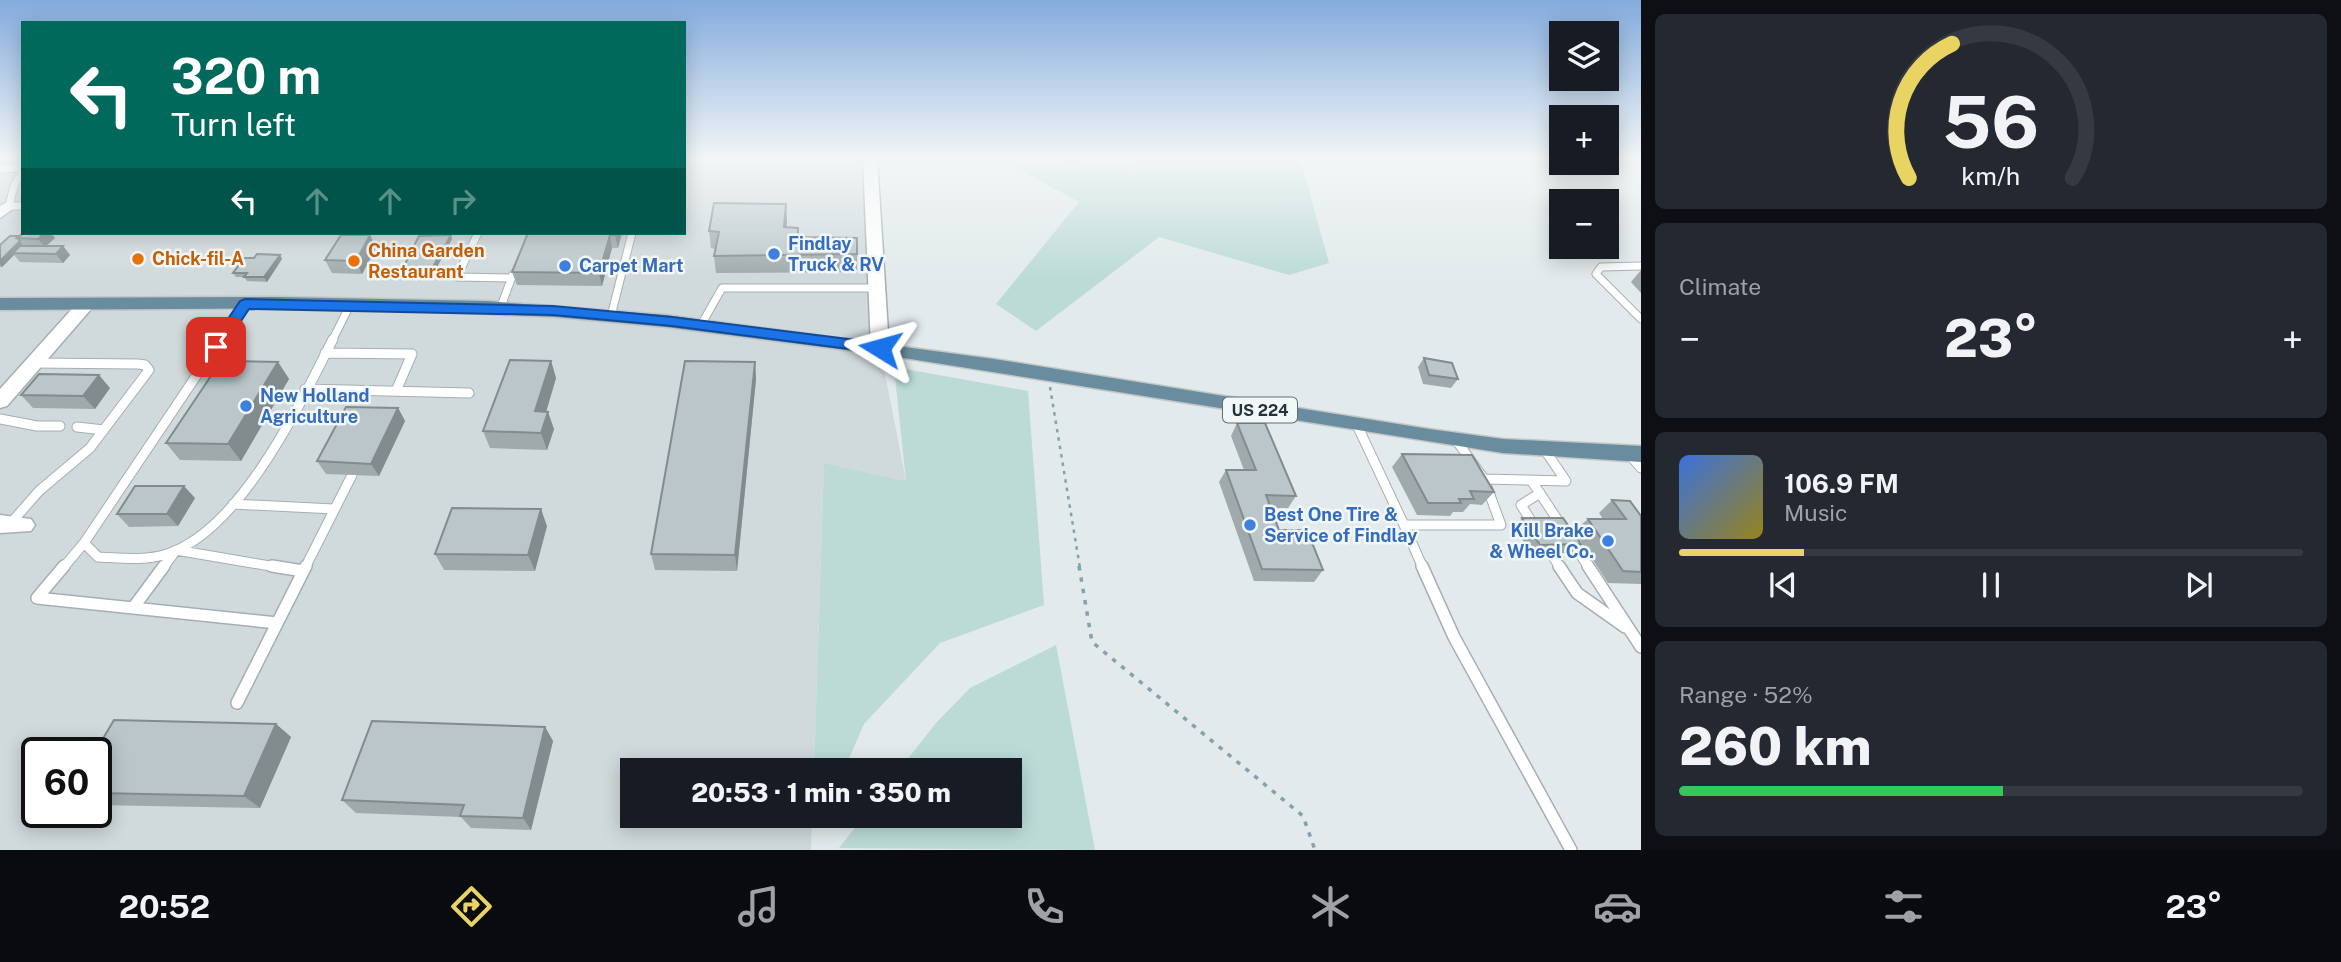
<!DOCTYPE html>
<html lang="en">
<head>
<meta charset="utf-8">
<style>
  :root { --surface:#171b24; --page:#242831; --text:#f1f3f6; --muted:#9ea1a6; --line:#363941; --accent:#e9d362 }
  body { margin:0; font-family:"Public Sans",sans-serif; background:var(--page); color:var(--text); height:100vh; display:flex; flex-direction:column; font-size:26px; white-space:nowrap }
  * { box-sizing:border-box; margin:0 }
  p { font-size:23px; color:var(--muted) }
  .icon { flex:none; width:38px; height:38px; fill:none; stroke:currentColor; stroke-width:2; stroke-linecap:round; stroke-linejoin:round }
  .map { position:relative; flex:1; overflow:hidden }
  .drawer { display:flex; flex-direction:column; gap:14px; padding:14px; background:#0d0f14; width:700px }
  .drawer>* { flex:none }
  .top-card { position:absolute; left:21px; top:21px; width:665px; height:214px; border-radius:0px; box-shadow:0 4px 18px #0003; background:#00695c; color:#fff; overflow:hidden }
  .buttons { position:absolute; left:1549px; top:21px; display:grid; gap:14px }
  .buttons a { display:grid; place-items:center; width:70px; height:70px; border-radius:0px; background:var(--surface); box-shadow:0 4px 18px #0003; font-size:35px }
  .speed { position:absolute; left:21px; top:737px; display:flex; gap:14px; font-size:35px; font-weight:700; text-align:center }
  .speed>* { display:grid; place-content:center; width:91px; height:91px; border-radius:50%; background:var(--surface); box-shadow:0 4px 18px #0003; line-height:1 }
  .speed .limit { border:4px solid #111; border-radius:10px; background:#fff; color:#111 }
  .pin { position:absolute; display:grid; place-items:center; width:60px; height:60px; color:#fff; margin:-30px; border-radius:14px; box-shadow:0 4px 10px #0006 }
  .me { position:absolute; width:77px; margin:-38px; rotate:278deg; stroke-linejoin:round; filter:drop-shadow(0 0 5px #0008) }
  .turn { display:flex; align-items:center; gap:24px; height:147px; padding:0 35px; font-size:32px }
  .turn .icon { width:91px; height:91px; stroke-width:2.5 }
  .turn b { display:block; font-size:49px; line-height:60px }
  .lanes { display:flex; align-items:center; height:66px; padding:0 35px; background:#0003; justify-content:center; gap:35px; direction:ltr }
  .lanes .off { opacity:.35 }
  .big { font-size:52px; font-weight:800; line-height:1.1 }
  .drawer .widget { flex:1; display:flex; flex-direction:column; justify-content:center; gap:10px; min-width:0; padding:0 24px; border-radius:10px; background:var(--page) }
  .drawer .dial { align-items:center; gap:0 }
  .dial svg { height:182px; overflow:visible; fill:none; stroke:var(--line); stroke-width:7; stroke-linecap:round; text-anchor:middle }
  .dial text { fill:var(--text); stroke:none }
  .song { display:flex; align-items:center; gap:21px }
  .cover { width:84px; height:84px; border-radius:10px; background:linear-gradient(135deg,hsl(220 70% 55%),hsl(50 70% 35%)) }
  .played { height:7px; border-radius:4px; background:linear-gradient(90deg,var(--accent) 20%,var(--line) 20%) }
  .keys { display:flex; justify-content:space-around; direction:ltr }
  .heat { display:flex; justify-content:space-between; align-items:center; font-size:38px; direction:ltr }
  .charge { height:10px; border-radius:5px; background:linear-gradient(90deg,#34c759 52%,var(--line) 0) }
  .trip { position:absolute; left:620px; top:758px; width:402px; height:70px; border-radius:0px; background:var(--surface); box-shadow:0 4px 18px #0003; font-weight:800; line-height:70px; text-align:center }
  .tab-bar { display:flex; height:112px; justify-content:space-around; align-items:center; background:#090b0e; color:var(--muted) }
  .tab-bar .icon { width:49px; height:49px }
  .tab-bar .current { color:var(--accent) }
  .tab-bar b { font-size:32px; color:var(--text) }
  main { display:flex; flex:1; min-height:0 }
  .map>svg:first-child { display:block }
  .built { fill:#d0d9db; fill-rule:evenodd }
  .green { fill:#bcdbd7 }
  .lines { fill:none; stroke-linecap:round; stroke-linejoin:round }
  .service-far2-casing { stroke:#a5afb3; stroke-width:9 }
  .service-far1-casing { stroke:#a5afb3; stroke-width:11 }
  .service-casing { stroke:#a5afb3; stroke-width:14 }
  .tertiary-casing { stroke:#a5afb3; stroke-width:3 }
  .secondary-casing { stroke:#a4b3b9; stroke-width:3 }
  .primary-casing { stroke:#c1c6c8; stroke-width:3 }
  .path-far1 { stroke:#84a1ad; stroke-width:2.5; stroke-dasharray:3.5 5; stroke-linecap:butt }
  .path { stroke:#84a1ad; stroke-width:3.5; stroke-dasharray:4.5 7; stroke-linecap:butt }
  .service-far2 { stroke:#fff; stroke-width:7 }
  .service-far1 { stroke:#fff; stroke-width:9 }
  .service { stroke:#fff; stroke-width:11 }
  .tertiary { fill:#fff; fill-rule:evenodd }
  .secondary { fill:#fff; fill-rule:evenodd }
  .primary { fill:#698c9e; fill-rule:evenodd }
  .wall { fill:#a0aaad }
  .shaded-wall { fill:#828b8d }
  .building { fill:#bac6c9; stroke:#828b8d; stroke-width:2 }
  .route { fill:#1a73e8; stroke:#114b97; stroke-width:2 }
  .shop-dot { fill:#3f7fe0; stroke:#f2f7f8; stroke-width:2.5 }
  .food-dot { fill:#e8710a; stroke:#f2f7f8; stroke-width:2.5 }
  .labels { text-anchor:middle; stroke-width:5; stroke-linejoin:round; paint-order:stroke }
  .shield { fill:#f2f7f8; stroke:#616e74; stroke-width:2 }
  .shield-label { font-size:16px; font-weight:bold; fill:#23333b }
  .shop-label { font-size:18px; font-weight:bold; fill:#366cbe; stroke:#f2f7f8; text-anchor:start }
  .food-label { font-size:18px; font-weight:bold; fill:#c56008; stroke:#f2f7f8; text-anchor:start }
</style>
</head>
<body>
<main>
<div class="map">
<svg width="1641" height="850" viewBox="0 0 1641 850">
  <rect width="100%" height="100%" fill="#e2eaeb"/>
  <!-- built -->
  <path class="built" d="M0,158H23V233H684V158H870L880,348L906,481L824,463L814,770H632V816H812L811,850H0ZM37,752H96V812H37Z
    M1056,158H1137L1139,175L1067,162Z"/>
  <!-- green -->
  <path class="green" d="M1137,158H1300L1329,263L1289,275L1159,237L1036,331L996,304L1079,202L1012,165L1067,162L1139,175Z
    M894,367L1028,391L1044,605L940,643L864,724L844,770H814L824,463L906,481Z
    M1056,645L1095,850L839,848L864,816H1010V770H899L936,723L970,688Z"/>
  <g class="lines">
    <defs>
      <path id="service-far2" d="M0,169L23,168
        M23,171L14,186L9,206H23
        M478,233L457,277L512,278
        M1641,266L1601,267L1596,274L1641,319
        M500,309L513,274
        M611,316L632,233
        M701,325L722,288H877
        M220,341L245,304
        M332,341L350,305"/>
      <path id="service-far1" d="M221,339L84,543L98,557C121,558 145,561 167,554C241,530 300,404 333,339
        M325,353L412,354L396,391
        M305,389L469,393
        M0,419L37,426H60
        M1357,425L1404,525H1501L1487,487
        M77,427L104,430
        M1456,440L1484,479L1566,481L1544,449
        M1629,454L1641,468
        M1531,480L1561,525
        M233,504L334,509
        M10,524L39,491L90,448L149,370L145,365L138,364L35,363
        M1404,525L1423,568
        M1535,527L1521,505L1540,493
        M1571,540L1589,568
        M1551,553L1560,568
        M63,568L84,543
        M163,568L176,550L282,568
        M305,568L352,475"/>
      <path id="service" d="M64,566L37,598L277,623
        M272,566L303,571
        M1422,566L1454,637L1571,850
        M1559,566L1577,593L1625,627
        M1588,566L1641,647
        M133,608L164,566
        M237,703L306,566"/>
      <path id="tertiary" d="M863,158H877L889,348L880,354L871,348Z
        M86,298L92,300L94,304L92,308L7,406L0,408V389L80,300Z
        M0,515L31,519L35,525L31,531L0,533Z"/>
      <path id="secondary" d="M9,201L17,206L0,218V206Z"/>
      <path id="primary" d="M278,297L487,301L666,315L994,359L1429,429L1503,439L1641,446V462L1503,453L885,355L666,327L556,317L348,308L0,310V298Z"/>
    </defs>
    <!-- service-far2 casing -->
    <use href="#service-far2" class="service-far2-casing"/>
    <!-- service-far1 casing -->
    <use href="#service-far1" class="service-far1-casing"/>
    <!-- service casing -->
    <use href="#service" class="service-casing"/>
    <!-- tertiary casing -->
    <use href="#tertiary" class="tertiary-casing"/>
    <!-- secondary casing -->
    <use href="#secondary" class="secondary-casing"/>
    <!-- primary casing -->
    <use href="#primary" class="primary-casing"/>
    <!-- path-far1 -->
    <path class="path-far1" d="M1050,387L1080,568"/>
    <!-- path -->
    <path class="path" d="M1079,566L1092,642L1303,816L1315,850"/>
    <!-- service-far2 -->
    <use href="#service-far2" class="service-far2"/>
    <!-- service-far1 -->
    <use href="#service-far1" class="service-far1"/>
    <!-- service -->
    <use href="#service" class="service"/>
    <!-- tertiary -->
    <use href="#tertiary" class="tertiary"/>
    <!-- secondary -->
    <use href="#secondary" class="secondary"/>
    <!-- primary -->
    <use href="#primary" class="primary"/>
  </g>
  <!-- wall -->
  <path class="wall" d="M787,221L786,227L798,228L799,237L857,238V272L716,273L714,256L716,249L711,248L709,231Z
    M528,233H622L618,248H612L602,286L517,285L512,272Z
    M20,236L55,238L46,246H63L70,255L63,263L20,262L14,255L2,267H0V245Z
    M452,239L435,271L437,278L403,276L401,272Z
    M376,248L362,274L332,273L325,260Z
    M280,255L282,259L267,282L247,281L244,277H236L233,273L254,258Z
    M1641,270V293L1631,282Z
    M1424,358L1458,379L1451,388L1423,384L1418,367Z
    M551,361L556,378L546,412L554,429L547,450L490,448L483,431Z
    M278,362L289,379L241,461L180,460L166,443Z
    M755,362L756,379L737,571L655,570L651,554Z
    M110,388L95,409L33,408L21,395Z
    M398,408L405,421L379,476L326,474L317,461Z
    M1237,423L1296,496L1288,508H1271L1279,530L1323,570L1314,582L1254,581L1219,482L1226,470H1244L1231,436Z
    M1402,454L1494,492L1482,505L1470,504L1463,512H1453L1450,516L1417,515L1392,467Z
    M195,498L178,526L129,527L117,514Z
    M1612,500L1641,516V584L1608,583L1574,531L1588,519H1603L1599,513Z
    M1522,518L1581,544L1572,553H1531L1514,527Z
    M547,526L535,571L444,570L435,554Z
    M276,724L291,737L260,808L96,805V752Z
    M545,727L553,741L531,830L471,828L461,817L356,813L342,800Z"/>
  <!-- shaded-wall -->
  <path class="shaded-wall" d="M786,204L787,221L785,244L784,227Z
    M44,233H51L55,238L45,247L38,239Z
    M616,233H622L618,248L615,235Z
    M370,235L376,248L362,274L356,261Z
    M451,235L452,239L435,271L433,267Z
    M610,235L612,248L602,286L599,273Z
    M20,241L23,246L13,253L14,255L2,267L0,264V261Z
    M63,246L70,255L63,263L56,254Z
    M280,255L282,259L267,282L264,277Z
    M551,361L556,378L541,429L535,411Z
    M278,362L289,379L241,461L228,444Z
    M755,362L756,379L737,571L735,555Z
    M99,375L110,388L95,409L83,396Z
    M398,408L405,421L379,476L371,464Z
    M548,412L554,429L547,450L541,433Z
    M184,486L195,498L178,526L167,514Z
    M541,509L547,526L535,571L528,555Z
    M276,724L291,737L260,808L244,796Z
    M545,727L553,741L531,830L523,818Z"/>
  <!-- building -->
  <path class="building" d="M714,203L786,204L784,227L798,228V237L857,238V254L714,256L719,232L709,231Z
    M23,233H44L38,239L17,238Z
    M528,233H616L615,235H610L599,273L512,272Z
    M341,235H370L356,261L325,260Z
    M451,235L433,267L435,274L401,272L419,236Z
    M10,236H20L17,238L20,241L0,261V245Z
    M20,246H63L56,254L13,253Z
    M257,254L280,255L264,277H244L247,273H233L244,258H254Z
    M1424,358L1452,363L1458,379L1429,375Z
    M510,360L551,361L535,411L548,412L541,433L483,431Z
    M221,361L278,362L228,444L166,443Z
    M685,361L755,362L735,555L651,554Z
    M39,374L99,375L83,396L21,395Z
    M346,407L398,408L371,464L317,461Z
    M1237,423H1265L1296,496L1266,495L1279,530H1307L1323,570L1262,569L1226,470H1256Z
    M1402,454L1472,455L1494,492L1470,491L1474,499H1459L1461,503H1428Z
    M135,486H184L167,514H117Z
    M1612,500L1630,501L1641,516V572L1623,571L1588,519H1626Z
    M452,508L541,509L528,555L435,554Z
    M1522,518H1563L1581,544L1540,545Z
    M114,720L276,724L244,796L96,793L95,752Z
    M372,721L545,727L523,818L460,816L464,805L342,800Z"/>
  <!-- sky -->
  <linearGradient id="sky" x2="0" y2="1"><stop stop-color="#83abdd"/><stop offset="0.57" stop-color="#f2f6f6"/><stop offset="1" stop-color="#f2f6f6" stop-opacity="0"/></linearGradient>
  <rect width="1641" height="277" fill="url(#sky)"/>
  <!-- route -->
  <path class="route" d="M245,299L553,306L672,317L880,343L887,348L880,353L672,326L553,315L249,309L221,351H211V344L240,301Z"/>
  <!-- markers -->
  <g class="shop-dot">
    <circle cx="774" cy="254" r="7"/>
    <circle cx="565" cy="266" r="7"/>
    <circle cx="246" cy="406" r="7"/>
    <circle cx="1250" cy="525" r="7"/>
    <circle cx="1608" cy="541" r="7"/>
  </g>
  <g class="food-dot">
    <circle cx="138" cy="259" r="7"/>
    <circle cx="354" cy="261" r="7"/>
  </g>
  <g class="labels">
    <!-- shield labels -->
    <rect class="shield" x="1223" y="397.5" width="74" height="25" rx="5"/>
    <g class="shield-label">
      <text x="1260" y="416">US 224</text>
    </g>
    <!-- shop labels -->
    <g class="shop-label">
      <text x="788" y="250">Findlay<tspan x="788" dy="21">Truck &amp; RV</tspan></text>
      <text x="579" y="272">Carpet Mart</text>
      <text x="260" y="402">New Holland<tspan x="260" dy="21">Agriculture</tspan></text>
      <text x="1264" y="521">Best One Tire &amp;<tspan x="1264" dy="21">Service of Findlay</tspan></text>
      <text x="1594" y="537" text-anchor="end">Kill Brake<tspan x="1594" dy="21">&amp; Wheel Co.</tspan></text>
    </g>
    <!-- food labels -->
    <g class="food-label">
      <text x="368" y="257">China Garden<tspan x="368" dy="21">Restaurant</tspan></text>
      <text x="152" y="265">Chick-fil-A</text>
    </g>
  </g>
</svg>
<div class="buttons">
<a><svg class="icon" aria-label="layers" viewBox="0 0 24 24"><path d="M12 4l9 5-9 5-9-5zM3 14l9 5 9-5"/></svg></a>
<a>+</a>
<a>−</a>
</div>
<div class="speed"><div class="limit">60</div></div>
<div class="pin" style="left:216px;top:347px;background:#d93025"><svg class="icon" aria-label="arrive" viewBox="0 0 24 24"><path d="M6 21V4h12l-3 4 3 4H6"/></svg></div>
<svg class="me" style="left:880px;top:348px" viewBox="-20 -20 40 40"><path d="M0-17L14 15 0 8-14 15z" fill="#1a73e8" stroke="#fff" stroke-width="4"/></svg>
<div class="trip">20:53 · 1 min · 350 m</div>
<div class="top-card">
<div class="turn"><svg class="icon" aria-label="left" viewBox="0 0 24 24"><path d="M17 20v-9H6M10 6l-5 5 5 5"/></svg><div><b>320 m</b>Turn left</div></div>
<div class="lanes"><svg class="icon" aria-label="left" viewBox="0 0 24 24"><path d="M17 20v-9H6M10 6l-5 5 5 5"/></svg><svg class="icon off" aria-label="ahead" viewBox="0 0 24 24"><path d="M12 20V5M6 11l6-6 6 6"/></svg><svg class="icon off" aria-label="ahead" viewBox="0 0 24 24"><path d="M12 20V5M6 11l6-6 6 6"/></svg><svg class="icon off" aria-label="right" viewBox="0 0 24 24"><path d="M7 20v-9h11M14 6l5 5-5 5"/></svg></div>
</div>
</div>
<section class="drawer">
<div class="widget dial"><svg viewBox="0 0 100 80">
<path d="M14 69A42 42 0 1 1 86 69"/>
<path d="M14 69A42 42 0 0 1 33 10" stroke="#e9d362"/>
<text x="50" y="56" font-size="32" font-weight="700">56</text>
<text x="50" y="72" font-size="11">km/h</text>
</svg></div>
<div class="widget"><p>Climate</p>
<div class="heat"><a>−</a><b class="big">23°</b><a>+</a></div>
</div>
<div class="widget">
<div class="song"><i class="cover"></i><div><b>106.9 FM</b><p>Music</p></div></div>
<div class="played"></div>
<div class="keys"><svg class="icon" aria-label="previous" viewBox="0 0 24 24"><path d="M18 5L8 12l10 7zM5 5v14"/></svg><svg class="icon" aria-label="pause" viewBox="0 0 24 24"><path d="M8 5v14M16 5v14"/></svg><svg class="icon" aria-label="next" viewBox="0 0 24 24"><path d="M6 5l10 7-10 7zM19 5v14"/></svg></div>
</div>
<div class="widget"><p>Range · 52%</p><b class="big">260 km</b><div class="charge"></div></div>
</section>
</main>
<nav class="tab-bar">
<b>20:52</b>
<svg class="icon current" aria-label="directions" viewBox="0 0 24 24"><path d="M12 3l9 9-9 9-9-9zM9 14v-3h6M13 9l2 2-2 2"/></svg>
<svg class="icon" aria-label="music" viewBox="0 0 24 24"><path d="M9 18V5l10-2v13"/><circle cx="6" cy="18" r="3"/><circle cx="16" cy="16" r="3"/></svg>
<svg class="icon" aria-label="phone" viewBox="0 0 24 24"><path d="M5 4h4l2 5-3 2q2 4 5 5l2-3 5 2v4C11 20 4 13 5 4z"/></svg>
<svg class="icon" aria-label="climate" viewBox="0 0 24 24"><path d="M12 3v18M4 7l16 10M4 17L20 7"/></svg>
<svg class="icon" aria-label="car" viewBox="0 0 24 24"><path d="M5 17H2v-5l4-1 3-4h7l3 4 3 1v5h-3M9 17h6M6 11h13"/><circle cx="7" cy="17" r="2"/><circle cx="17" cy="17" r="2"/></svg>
<svg class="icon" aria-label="filters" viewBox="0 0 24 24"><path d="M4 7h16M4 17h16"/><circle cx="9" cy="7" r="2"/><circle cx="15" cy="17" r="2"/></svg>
<b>23°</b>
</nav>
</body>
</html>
